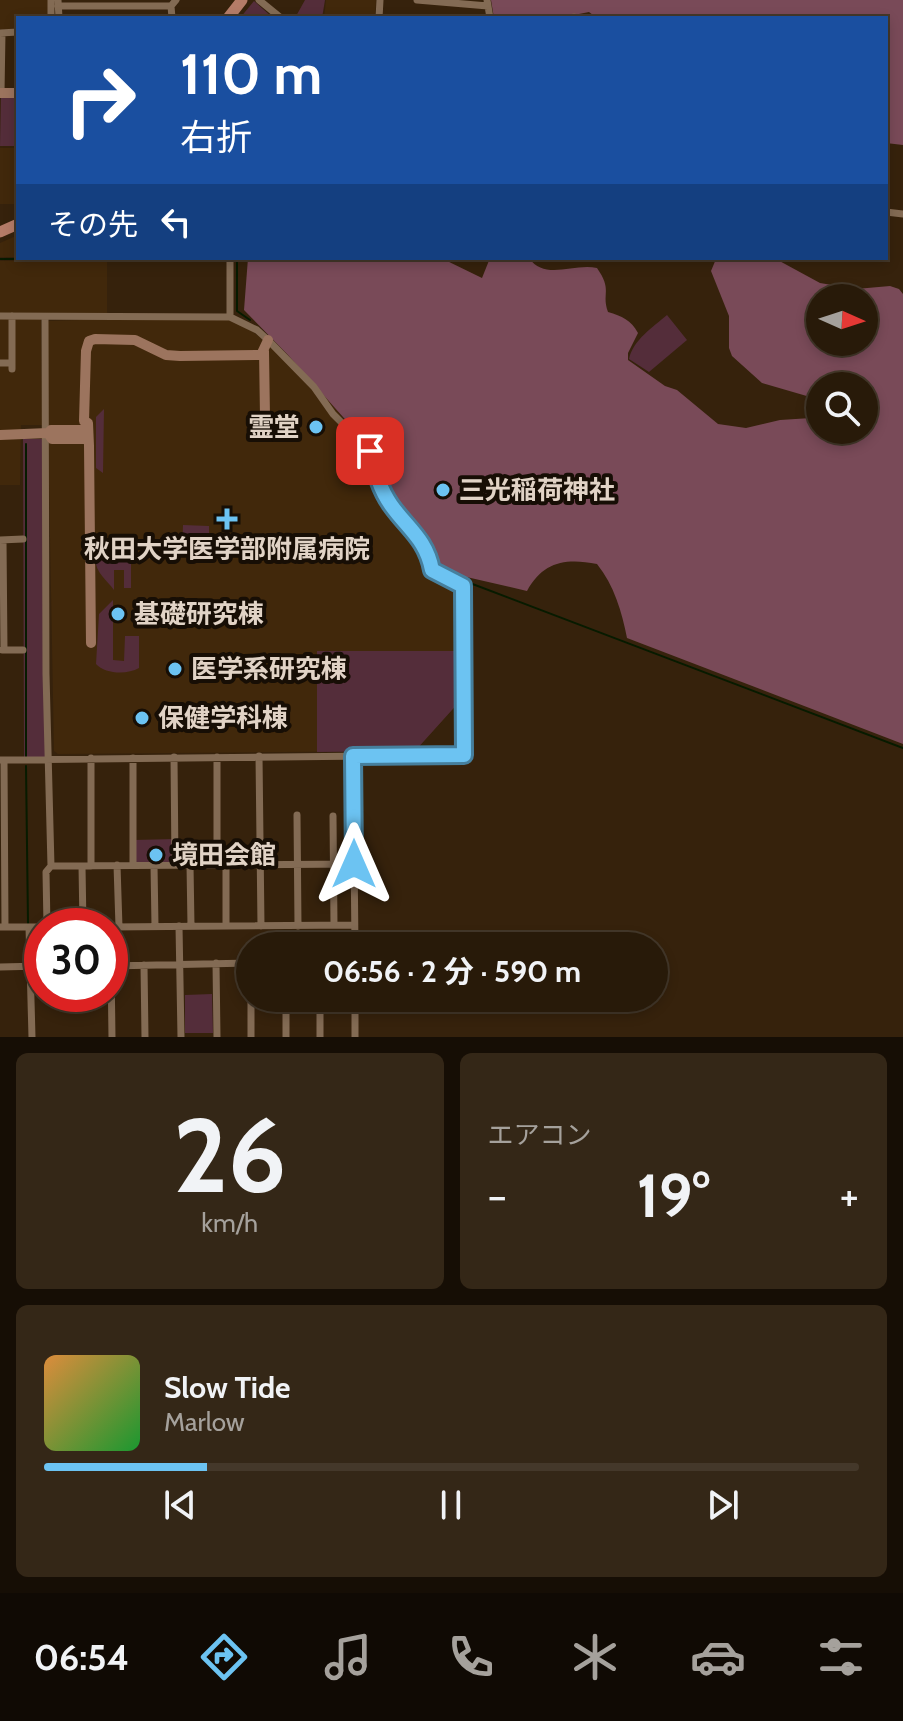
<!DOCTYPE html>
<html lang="ja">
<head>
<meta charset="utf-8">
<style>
  :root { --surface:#281a09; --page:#342717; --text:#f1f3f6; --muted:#a5a19c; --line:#44382a; --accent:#6cc3f2 }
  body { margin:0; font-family:Cabin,"Noto Sans JP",sans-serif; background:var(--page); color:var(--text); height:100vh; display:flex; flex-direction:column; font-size:30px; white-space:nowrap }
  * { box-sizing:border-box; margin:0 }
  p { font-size:26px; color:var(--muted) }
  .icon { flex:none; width:44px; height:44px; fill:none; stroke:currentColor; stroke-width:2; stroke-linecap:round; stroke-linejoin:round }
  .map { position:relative; height:1037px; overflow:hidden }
  .side { display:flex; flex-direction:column; gap:16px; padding:16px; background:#160e05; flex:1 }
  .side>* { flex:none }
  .banner { position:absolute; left:16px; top:16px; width:872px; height:244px; border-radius:0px; box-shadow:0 4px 12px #0003,0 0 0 2px var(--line); background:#1a4fa0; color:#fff; overflow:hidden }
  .needle { width:52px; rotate:93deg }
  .tools { position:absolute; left:806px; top:284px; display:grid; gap:16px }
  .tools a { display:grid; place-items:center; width:72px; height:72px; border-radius:50%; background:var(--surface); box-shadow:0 4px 12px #0003,0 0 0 2px var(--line); font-size:40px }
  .speed { position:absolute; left:24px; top:908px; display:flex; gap:16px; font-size:40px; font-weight:700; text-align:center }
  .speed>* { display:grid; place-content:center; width:104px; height:104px; border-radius:50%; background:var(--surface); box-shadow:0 4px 12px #0003,0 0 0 2px var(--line); line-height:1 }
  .speed .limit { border:12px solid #d22; background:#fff; color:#111 }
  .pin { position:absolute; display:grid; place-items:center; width:68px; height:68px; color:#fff; margin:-34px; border-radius:16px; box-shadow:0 4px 12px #0006 }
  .me { position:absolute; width:88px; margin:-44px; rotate:0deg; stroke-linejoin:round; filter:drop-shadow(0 0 6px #0008) }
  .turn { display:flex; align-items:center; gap:28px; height:168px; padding:0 32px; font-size:36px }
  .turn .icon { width:104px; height:104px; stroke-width:2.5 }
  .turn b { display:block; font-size:56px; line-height:68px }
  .then { display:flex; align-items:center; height:76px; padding:0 32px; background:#0003; gap:16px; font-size:30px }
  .big { font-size:60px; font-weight:700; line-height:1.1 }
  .side .tile { flex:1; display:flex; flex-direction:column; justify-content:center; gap:12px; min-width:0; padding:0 28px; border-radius:12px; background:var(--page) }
  .side .dial { align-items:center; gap:0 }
  .dial b { font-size:104px; line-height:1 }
  .song { display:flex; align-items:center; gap:24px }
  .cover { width:96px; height:96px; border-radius:12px; background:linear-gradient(135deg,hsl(30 70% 55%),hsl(130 70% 35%)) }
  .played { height:8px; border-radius:4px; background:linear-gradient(90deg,var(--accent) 20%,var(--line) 20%) }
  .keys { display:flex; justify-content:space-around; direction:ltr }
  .heat { display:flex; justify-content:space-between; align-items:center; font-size:44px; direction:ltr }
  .side .tiles { flex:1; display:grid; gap:16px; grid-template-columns:1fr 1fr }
  .tile:last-child { grid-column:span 2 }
  .trip { position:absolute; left:236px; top:932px; width:432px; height:80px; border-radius:40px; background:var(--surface); box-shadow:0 4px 12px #0003,0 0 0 2px var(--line); font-weight:700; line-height:80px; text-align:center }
  .menu { display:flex; height:128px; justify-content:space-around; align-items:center; background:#100a04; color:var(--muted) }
  .menu .icon { width:56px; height:56px }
  .menu .current { color:var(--accent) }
  .menu b { font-size:36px; color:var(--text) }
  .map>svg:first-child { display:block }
  .built { fill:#41280b }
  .green { fill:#542d3a }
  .forest { fill:#794a58; fill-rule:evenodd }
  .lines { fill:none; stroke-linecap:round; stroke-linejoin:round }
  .stream { stroke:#071b00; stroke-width:2 }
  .street { stroke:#836b54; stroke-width:7 }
  .secondary { stroke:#9c745e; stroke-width:10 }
  .primary { stroke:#b57c68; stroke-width:11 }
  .route-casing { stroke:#467f9d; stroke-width:20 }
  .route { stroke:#6cc3f2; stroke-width:14 }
  .poi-dot { fill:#6cc3f2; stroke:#170e05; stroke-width:3 }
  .labels { text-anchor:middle; stroke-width:8; stroke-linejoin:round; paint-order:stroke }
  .poi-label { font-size:26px; font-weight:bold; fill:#e1d3c6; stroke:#170e05; text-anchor:start }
</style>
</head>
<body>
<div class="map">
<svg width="903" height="1037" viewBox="0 0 903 1037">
  <rect width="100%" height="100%" fill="#36220c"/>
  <!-- built -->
  <path class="built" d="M0,0H48V18H18V29H0Z
    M326,0H376L375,18H324Z
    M0,148H18V204H0Z
    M18,235V257H0V243Z
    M107,260V313H0V261Z
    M0,318H41L42,425H21L20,485H0Z
    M230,319L253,332L283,355L321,391L370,451L387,497L422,540L432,570L463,586L461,700L415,751L58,754L54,751L46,324L49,321L79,320Z"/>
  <!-- green -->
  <path class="green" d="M305,0H325L322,18H295Z
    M254,1L273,18H240Z
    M1,93H18V146H0Z
    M667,315L687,340L649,372L629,359C633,340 653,327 667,315Z
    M104,409L103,473L96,468V417Z
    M23,439H44L48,760H24Z
    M183,525L209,526V554H182Z
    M101,551L119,552L128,556L131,563V588H124V570H114V590C105,578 93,571 96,555Z
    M113,600V660L124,661L125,636H139V668C127,675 105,674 96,664L99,614Z
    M317,651H462L461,700L415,751L317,752Z
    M175,839V865H133V840Z
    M212,994L213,1033H185V995Z"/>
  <!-- forest -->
  <path class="forest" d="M491,0H903V145L886,143V18H597L589,12L559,18H494Z
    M248,258H441L482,278L490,258H529C545,281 573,263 597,268C613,291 601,293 608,312C622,316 631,320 638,333L628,353V360L665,386L677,390L718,424L746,428L780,420L811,418L820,408V430H864V386H820V402L817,399L762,383L732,356L729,348V316L711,271L716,259L774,258L820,283L856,289L890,286L899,289L903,294V744L627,638C622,612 614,585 597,564C565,558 543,562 527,591L436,570L419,532L391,495L374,452L288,355L244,310ZM820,298H864V342H820Z"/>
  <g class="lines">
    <!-- stream -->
    <path class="stream" d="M237,258V311L250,320
      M0,259L214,258
      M26,444V759
      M462,580L903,748
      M26,766L28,923"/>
    <!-- street -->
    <path class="street" d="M58,0L59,18
      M259,0L281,18
      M417,0L488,6
      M487,0L490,18
      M58,6H171
      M51,18V0
      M172,18L171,6L176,0
      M379,18L380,0
      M574,18V17
      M0,33L18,32
      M1,93L2,33
      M886,212L903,214
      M230,258V317
      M0,316L230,317L257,330L268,340L314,387L333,414L370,451L378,483L390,503L423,541L432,570L463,586L464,755L0,760
      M12,316V369
      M45,317L46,674L51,866L354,864
      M0,363H12
      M0,540L23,539
      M3,540L4,650
      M2,650H23
      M259,756L261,926
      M353,756L355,946
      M174,757L175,865
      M91,758V866
      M4,760L5,927
      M297,815L298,926
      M333,816L334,925
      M117,865L119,927
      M133,865V758
      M154,865L155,926
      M190,865L191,926
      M217,865V757
      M226,865V926
      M82,866L83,926
      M47,926L46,872L51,866
      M179,926L181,1037
      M0,927H42
      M29,927L32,1037
      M110,927L354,925
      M216,963L217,1037
      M144,965L145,1037
      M110,966L250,963
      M111,966L112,1037
      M0,967L42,966
      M251,998V1037
      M286,998V1037
      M320,998V1037
      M355,998V1037"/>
    <!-- secondary -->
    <path class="secondary" d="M0,93H18
      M264,351L265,417
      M48,433L52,439H88
      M0,435L48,433L51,430H88
      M91,643L89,446L88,423L84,421L86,351L89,341L95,339L135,340L166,355L180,356L261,355L268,340"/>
    <!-- primary -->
    <path class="primary" d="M228,18L242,0
      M0,232L18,224"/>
  </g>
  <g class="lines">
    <defs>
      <path id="route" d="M354,864L353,756L464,755L463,586L432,570C426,539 408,529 391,505C379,488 375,470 370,451"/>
    </defs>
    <!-- route casing -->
    <use href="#route" class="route-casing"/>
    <!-- route -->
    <use href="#route" class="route"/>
  </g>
  <!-- markers -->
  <g class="poi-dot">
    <circle cx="316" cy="427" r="8"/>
    <circle cx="443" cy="490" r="8"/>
    <path d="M223 507h8v8h8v8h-8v8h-8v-8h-8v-8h8z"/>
    <circle cx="118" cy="614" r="8"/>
    <circle cx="175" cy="669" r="8"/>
    <circle cx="142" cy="718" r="8"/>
    <circle cx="156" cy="855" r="8"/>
  </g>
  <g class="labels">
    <!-- poi labels -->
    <g class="poi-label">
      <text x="300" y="436" text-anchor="end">霊堂</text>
      <text x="459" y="499">三光稲荷神社</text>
      <text x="227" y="558" text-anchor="middle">秋田大学医学部附属病院</text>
      <text x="134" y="623">基礎研究棟</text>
      <text x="191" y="678">医学系研究棟</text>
      <text x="158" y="727">保健学科棟</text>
      <text x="172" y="864">境田会館</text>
    </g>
  </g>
</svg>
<div class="tools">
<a><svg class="needle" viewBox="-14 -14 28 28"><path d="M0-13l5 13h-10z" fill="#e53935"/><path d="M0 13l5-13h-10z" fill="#a5a19c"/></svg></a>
<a><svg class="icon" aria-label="search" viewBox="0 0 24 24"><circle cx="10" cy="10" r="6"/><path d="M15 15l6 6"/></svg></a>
</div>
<div class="speed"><div class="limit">30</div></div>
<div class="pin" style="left:370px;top:451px;background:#d93025"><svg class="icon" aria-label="arrive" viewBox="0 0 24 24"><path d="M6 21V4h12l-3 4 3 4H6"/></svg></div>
<svg class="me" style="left:354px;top:864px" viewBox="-20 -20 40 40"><path d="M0-17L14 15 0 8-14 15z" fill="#6cc3f2" stroke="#fff" stroke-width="4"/></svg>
<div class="trip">06:56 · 2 分 · 590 m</div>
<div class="banner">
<div class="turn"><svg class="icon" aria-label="right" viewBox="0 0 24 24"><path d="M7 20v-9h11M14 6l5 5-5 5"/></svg><div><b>110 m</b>右折</div></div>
<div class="then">その先<svg class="icon" aria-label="left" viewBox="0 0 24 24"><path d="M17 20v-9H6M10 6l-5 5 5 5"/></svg></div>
</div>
</div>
<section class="side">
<div class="tiles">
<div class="tile dial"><b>26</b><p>km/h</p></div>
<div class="tile"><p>エアコン</p>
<div class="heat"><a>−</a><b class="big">19°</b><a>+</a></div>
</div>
<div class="tile">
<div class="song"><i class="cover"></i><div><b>Slow Tide</b><p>Marlow</p></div></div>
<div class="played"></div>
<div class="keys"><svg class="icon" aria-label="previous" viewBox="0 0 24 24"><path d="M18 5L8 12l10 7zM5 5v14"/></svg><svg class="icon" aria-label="pause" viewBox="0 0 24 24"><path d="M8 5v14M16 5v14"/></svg><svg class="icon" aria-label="next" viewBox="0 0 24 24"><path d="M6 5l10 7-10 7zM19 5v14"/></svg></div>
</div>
</div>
</section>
<nav class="menu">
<b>06:54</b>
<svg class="icon current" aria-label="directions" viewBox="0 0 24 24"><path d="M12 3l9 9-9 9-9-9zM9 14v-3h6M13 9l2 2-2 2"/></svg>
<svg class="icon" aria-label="music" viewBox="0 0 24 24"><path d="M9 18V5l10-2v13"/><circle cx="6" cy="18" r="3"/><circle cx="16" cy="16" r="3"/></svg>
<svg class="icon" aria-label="phone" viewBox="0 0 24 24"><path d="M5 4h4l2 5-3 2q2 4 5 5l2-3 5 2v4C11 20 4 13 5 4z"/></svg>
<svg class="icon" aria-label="climate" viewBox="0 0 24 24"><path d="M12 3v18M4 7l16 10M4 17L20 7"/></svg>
<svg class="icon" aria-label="car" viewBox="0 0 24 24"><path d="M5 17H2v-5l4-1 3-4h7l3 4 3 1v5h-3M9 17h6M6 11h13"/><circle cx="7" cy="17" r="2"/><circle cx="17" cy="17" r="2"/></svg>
<svg class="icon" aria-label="filters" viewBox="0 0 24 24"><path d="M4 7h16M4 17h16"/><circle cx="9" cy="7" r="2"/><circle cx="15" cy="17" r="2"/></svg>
</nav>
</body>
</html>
